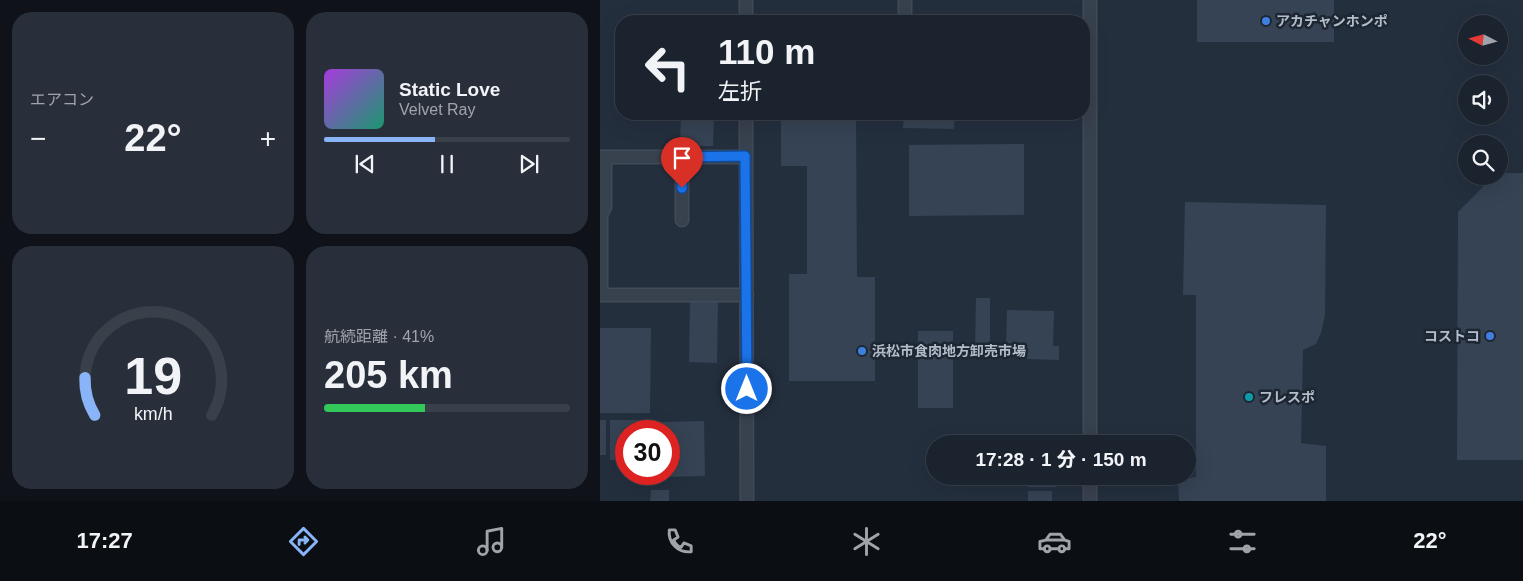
<!DOCTYPE html>
<html lang="ja">
<head>
<meta charset="utf-8">
<style>
  :root { --surface:#1b232e; --page:#282f3a; --text:#f1f3f6; --muted:#a0a4aa; --line:#39404a; --accent:#8ab4f8 }
  body { margin:0; font-family:Arial,"Noto Sans JP",sans-serif; background:var(--page); color:var(--text); height:100vh; display:flex; flex-direction:column; font-size:19px; white-space:nowrap }
  * { box-sizing:border-box; margin:0 }
  p { font-size:16px; color:var(--muted) }
  .icon { flex:none; width:28px; height:28px; fill:none; stroke:currentColor; stroke-width:2; stroke-linecap:round; stroke-linejoin:round }
  .map { position:relative; flex:1; overflow:hidden }
  .details { display:flex; flex-direction:column; gap:12px; padding:12px; background:#0f1319; width:600px }
  .details>* { flex:none }
  .guide { position:absolute; left:15px; top:15px; width:475px; height:105px; border-radius:20px; box-shadow:0 5px 20px #0002,0 0 0 1px var(--line); background:#1b232e; color:var(--text); overflow:hidden }
  .needle { width:32px; rotate:276deg }
  .controls { position:absolute; left:858px; top:15px; display:grid; gap:10px }
  .controls a { display:grid; place-items:center; width:50px; height:50px; border-radius:50%; background:var(--surface); box-shadow:0 5px 20px #0002,0 0 0 1px var(--line); font-size:25px }
  .speed { position:absolute; left:15px; top:420px; display:flex; gap:10px; font-size:25px; font-weight:700; text-align:center }
  .speed>* { display:grid; place-content:center; width:65px; height:65px; border-radius:50%; background:var(--surface); box-shadow:0 5px 20px #0002,0 0 0 1px var(--line); line-height:1 }
  .speed .limit { border:8px solid #d22; background:#fff; color:#111 }
  .pin { position:absolute; display:grid; place-items:center; width:42px; height:42px; color:#fff; margin:-51px -21px; border-radius:50% 50% 50% 0; rotate:-45deg; box-shadow:0 0 5px #0007 }
  .pin .icon { rotate:45deg }
  .me { position:absolute; width:55px; margin:-28px; rotate:0deg; stroke-linejoin:round; filter:drop-shadow(0 0 4px #0008) }
  .turn { display:flex; align-items:center; gap:18px; height:105px; padding:0 20px; font-size:22px }
  .turn .icon { width:65px; height:65px; stroke-width:2.5 }
  .turn b { display:block; font-size:35px; line-height:42px }
  .big { font-size:38px; font-weight:800; line-height:1.1 }
  .details .card { flex:1; display:flex; flex-direction:column; justify-content:center; gap:8px; min-width:0; padding:0 18px; border-radius:20px; background:var(--page) }
  .details .dial { align-items:center; gap:0 }
  .dial svg { height:130px; overflow:visible; fill:none; stroke:var(--line); stroke-width:7; stroke-linecap:round; text-anchor:middle }
  .dial text { fill:var(--text); stroke:none }
  .song { display:flex; align-items:center; gap:15px }
  .cover { width:60px; height:60px; border-radius:8px; background:linear-gradient(135deg,hsl(280 70% 55%),hsl(160 70% 35%)) }
  .played { height:5px; border-radius:2px; background:linear-gradient(90deg,var(--accent) 45%,var(--line) 45%) }
  .keys { display:flex; justify-content:space-around; direction:ltr }
  .heat { display:flex; justify-content:space-between; align-items:center; font-size:28px; direction:ltr }
  .charge { height:8px; border-radius:4px; background:linear-gradient(90deg,#34c759 41%,var(--line) 0) }
  .details .tiles { flex:1; display:grid; gap:12px; grid-template-columns:repeat(2,1fr) }
  .trip { position:absolute; left:326px; top:435px; width:270px; height:50px; border-radius:25px; background:var(--surface); box-shadow:0 5px 20px #0002,0 0 0 1px var(--line); font-weight:800; line-height:50px; text-align:center }
  .dock { display:flex; height:80px; justify-content:space-around; align-items:center; background:#0b0e12; color:var(--muted) }
  .dock .icon { width:35px; height:35px }
  .dock .active { color:var(--accent) }
  .dock b { font-size:22px; color:var(--text) }
  main { display:flex; flex:1; min-height:0 }
  .map>svg:first-child { display:block }
  .building { fill:#364354 }
  .lines { fill:none; stroke-linecap:round; stroke-linejoin:round }
  .street-casing { stroke:#414a57; stroke-width:15 }
  .street { stroke:#38414e; stroke-width:12 }
  .route-casing { stroke:#114b97; stroke-width:12 }
  .route { stroke:#1a73e8; stroke-width:9 }
  .shop-dot { fill:#3f7fe0; stroke:#1d2633; stroke-width:2 }
  .culture-dot { fill:#0f9aa8; stroke:#1d2633; stroke-width:2 }
  .labels { text-anchor:middle; stroke-width:5; stroke-linejoin:round; paint-order:stroke }
  .poi-label { font-size:14px; font-weight:bold; fill:#b4bcc9; stroke:#1d2633; text-anchor:start }
</style>
</head>
<body>
<main>
<section class="details">
<div class="tiles">
<div class="card"><p>エアコン</p>
<div class="heat"><a>−</a><b class="big">22°</b><a>+</a></div>
</div>
<div class="card">
<div class="song"><i class="cover"></i><div><b>Static Love</b><p>Velvet Ray</p></div></div>
<div class="played"></div>
<div class="keys"><svg class="icon" aria-label="previous" viewBox="0 0 24 24"><path d="M18 5L8 12l10 7zM5 5v14"/></svg><svg class="icon" aria-label="pause" viewBox="0 0 24 24"><path d="M8 5v14M16 5v14"/></svg><svg class="icon" aria-label="next" viewBox="0 0 24 24"><path d="M6 5l10 7-10 7zM19 5v14"/></svg></div>
</div>
<div class="card dial"><svg viewBox="0 0 100 80">
<path d="M14 69A42 42 0 1 1 86 69"/>
<path d="M14 69A42 42 0 0 1 8 46" stroke="#8ab4f8"/>
<text x="50" y="56" font-size="32" font-weight="700">19</text>
<text x="50" y="72" font-size="11">km/h</text>
</svg></div>
<div class="card"><p>航続距離 · 41%</p><b class="big">205 km</b><div class="charge"></div></div>
</div>
</section>
<div class="map">
<svg width="923" height="501" viewBox="0 0 923 501">
  <rect width="100%" height="100%" fill="#242f3e"/>
  <!-- building -->
  <path class="building" d="M597,0H734V42H597Z
    M81,114H114L113,146H80Z
    M181,114H256L257,277H275V381H189V274H207V166H181Z
    M304,114H355L354,129L303,128Z
    M424,144V215L309,216V145Z
    M899,173H923V460H857L858,212L894,176H899Z
    M585,202L726,205L725,315L721,333L716,344L703,350L701,443L726,446V501H579L578,480L596,477V295H583Z
    M376,298H390V350L375,349Z
    M90,300H118L117,363L89,362Z
    M407,310L454,311L453,346H459V360L427,359V349L406,348Z
    M0,328H51L50,413H0Z
    M318,331H353V408H318Z
    M0,420H6V455H0Z
    M10,420H46V431H26V460H10Z
    M104,421L105,476L60,477V474H69V431H60V422Z
    M456,441V444H428V442Z
    M428,476H456V487H428Z
    M51,490H69V501H50Z
    M428,491H452V501H428Z"/>
  <g class="lines">
    <defs>
      <path id="street" d="M146,0V21
        M490,0V444
        M305,21V0
        M146,114L147,501
        M0,157H145
        M82,220V157
        M0,295H147
        M1,295V214L5,207V157
        M490,476V501"/>
    </defs>
    <!-- street casing -->
    <use href="#street" class="street-casing"/>
    <!-- street -->
    <use href="#street" class="street"/>
  </g>
  <g class="lines">
    <defs>
      <path id="route" d="M82,188V157L145,156L147,389"/>
    </defs>
    <!-- route casing -->
    <use href="#route" class="route-casing"/>
    <!-- route -->
    <use href="#route" class="route"/>
  </g>
  <!-- markers -->
  <g class="shop-dot">
    <circle cx="666" cy="21" r="5"/>
    <circle cx="890" cy="336" r="5"/>
    <circle cx="262" cy="351" r="5"/>
  </g>
  <circle class="culture-dot" cx="649" cy="397" r="5"/>
  <g class="labels">
    <!-- poi labels -->
    <g class="poi-label">
      <text x="676" y="26">アカチャンホンポ</text>
      <text x="880" y="341" text-anchor="end">コストコ</text>
      <text x="272" y="356">浜松市食肉地方卸売市場</text>
      <text x="659" y="402">フレスポ</text>
    </g>
  </g>
</svg>
<div class="controls">
<a><svg class="needle" viewBox="-14 -14 28 28"><path d="M0-13l5 13h-10z" fill="#e53935"/><path d="M0 13l5-13h-10z" fill="#a0a4aa"/></svg></a>
<a><svg class="icon" aria-label="sound" viewBox="0 0 24 24"><path d="M4 9h4l5-4v14l-5-4H4zM17 9q2 3 0 6"/></svg></a>
<a><svg class="icon" aria-label="search" viewBox="0 0 24 24"><circle cx="10" cy="10" r="6"/><path d="M15 15l6 6"/></svg></a>
</div>
<div class="speed"><div class="limit">30</div></div>
<div class="pin" style="left:82px;top:188px;background:#d93025"><svg class="icon" aria-label="arrive" viewBox="0 0 24 24"><path d="M6 21V4h12l-3 4 3 4H6"/></svg></div>
<svg class="me" style="left:147px;top:389px" viewBox="-20 -20 40 40"><circle r="17" fill="#1a73e8" stroke="#fff" stroke-width="3"/><path d="M0-11L8 9 0 5-8 9z" fill="#fff"/></svg>
<div class="trip">17:28 · 1 分 · 150 m</div>
<div class="guide">
<div class="turn"><svg class="icon" aria-label="left" viewBox="0 0 24 24"><path d="M17 20v-9H6M10 6l-5 5 5 5"/></svg><div><b>110 m</b>左折</div></div>
</div>
</div>
</main>
<nav class="dock">
<b>17:27</b>
<svg class="icon active" aria-label="directions" viewBox="0 0 24 24"><path d="M12 3l9 9-9 9-9-9zM9 14v-3h6M13 9l2 2-2 2"/></svg>
<svg class="icon" aria-label="music" viewBox="0 0 24 24"><path d="M9 18V5l10-2v13"/><circle cx="6" cy="18" r="3"/><circle cx="16" cy="16" r="3"/></svg>
<svg class="icon" aria-label="phone" viewBox="0 0 24 24"><path d="M5 4h4l2 5-3 2q2 4 5 5l2-3 5 2v4C11 20 4 13 5 4z"/></svg>
<svg class="icon" aria-label="climate" viewBox="0 0 24 24"><path d="M12 3v18M4 7l16 10M4 17L20 7"/></svg>
<svg class="icon" aria-label="car" viewBox="0 0 24 24"><path d="M5 17H2v-5l4-1 3-4h7l3 4 3 1v5h-3M9 17h6M6 11h13"/><circle cx="7" cy="17" r="2"/><circle cx="17" cy="17" r="2"/></svg>
<svg class="icon" aria-label="filters" viewBox="0 0 24 24"><path d="M4 7h16M4 17h16"/><circle cx="9" cy="7" r="2"/><circle cx="15" cy="17" r="2"/></svg>
<b>22°</b>
</nav>
</body>
</html>
